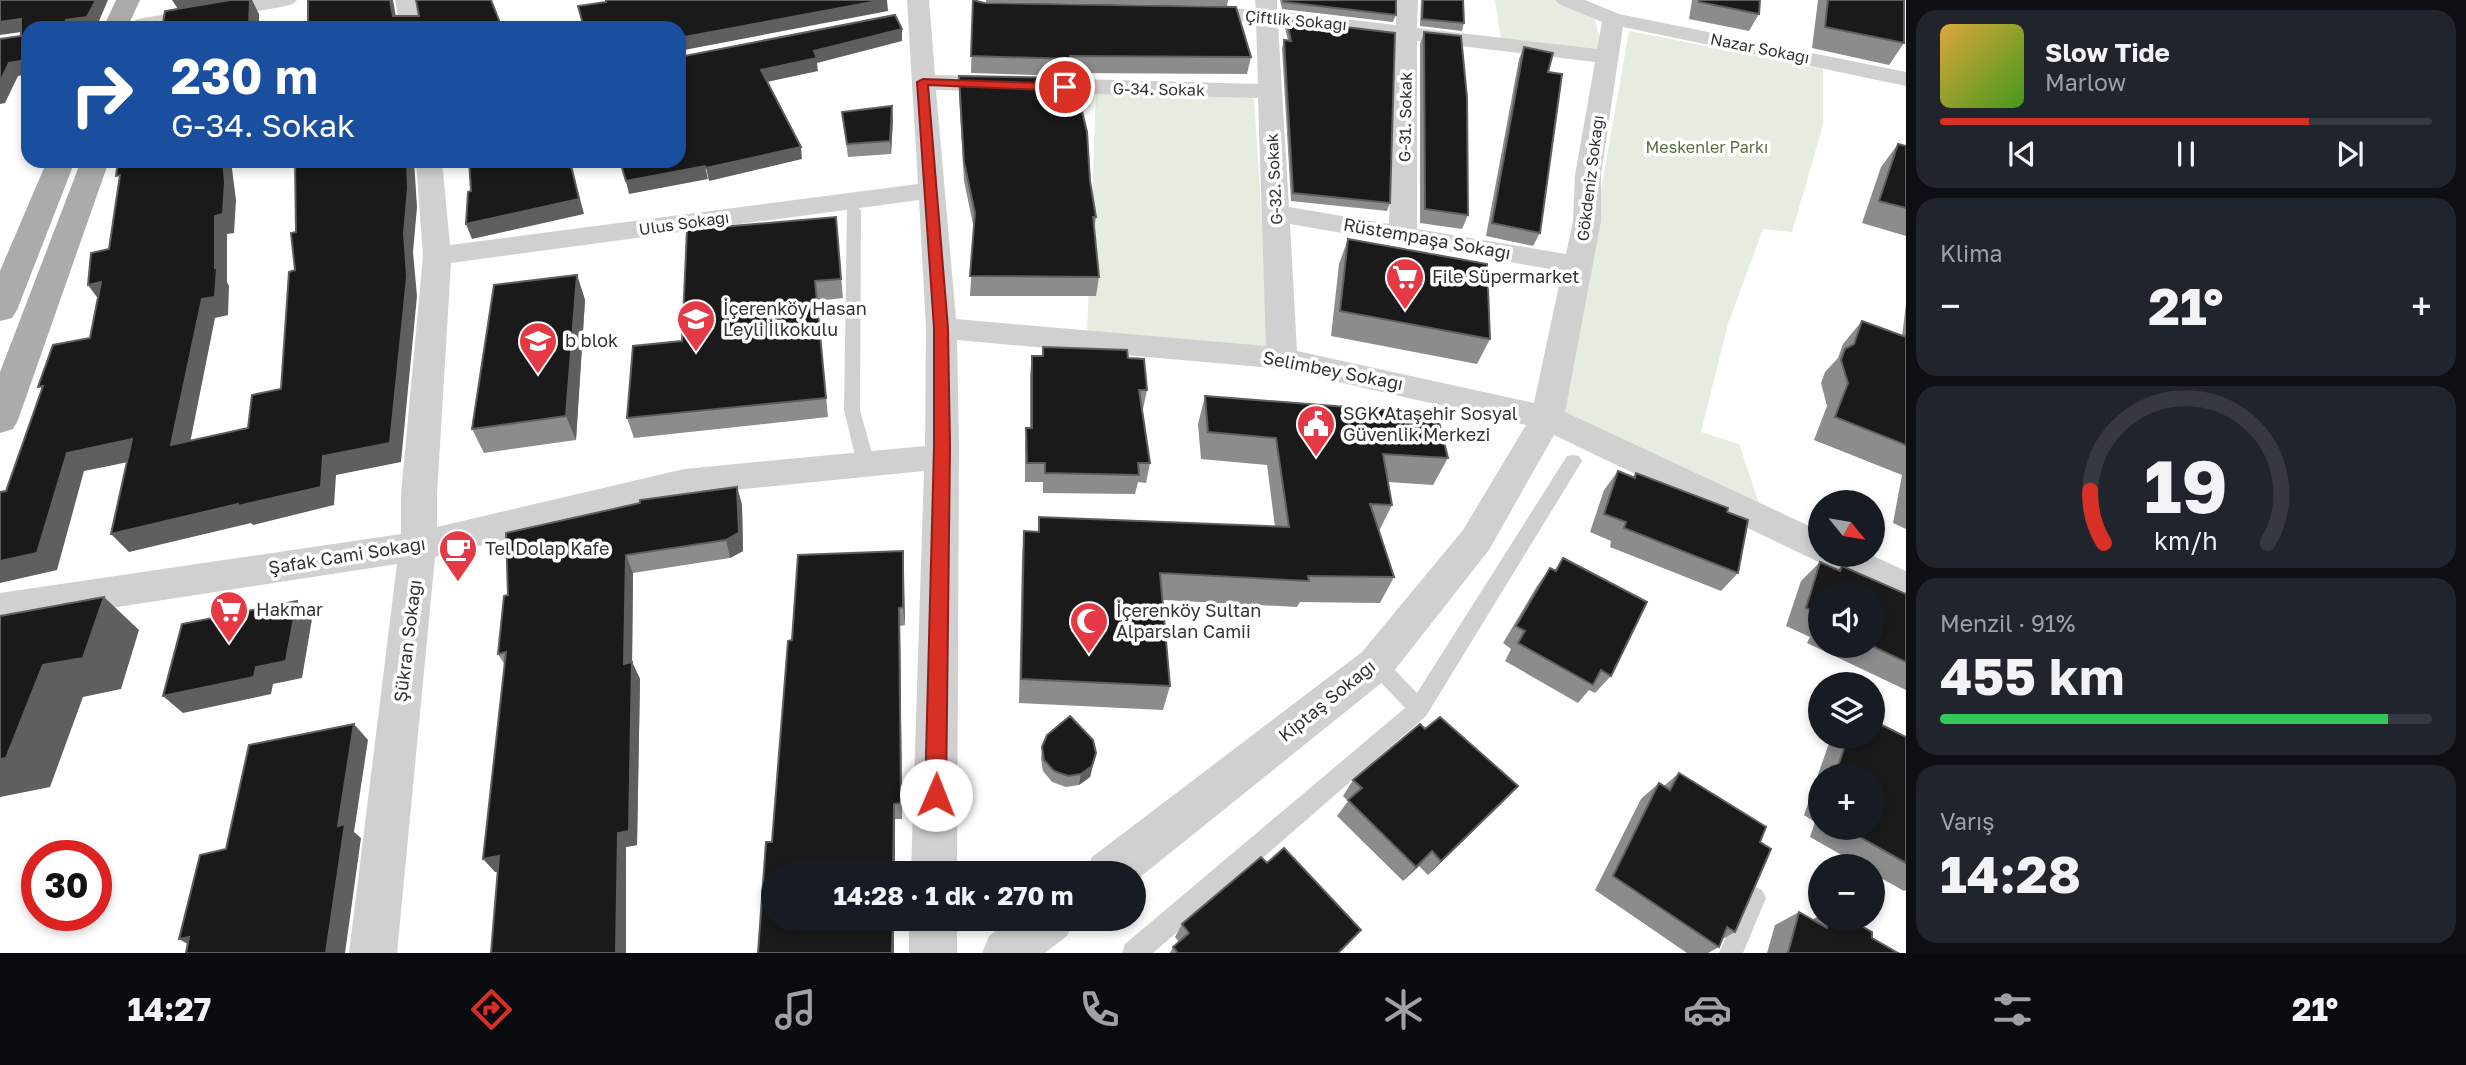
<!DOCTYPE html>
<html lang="tr">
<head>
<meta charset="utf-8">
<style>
  :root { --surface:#171b24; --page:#20242c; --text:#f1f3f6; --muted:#9ea1a6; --line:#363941; --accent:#d93025 }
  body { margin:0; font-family:"Golos Text",sans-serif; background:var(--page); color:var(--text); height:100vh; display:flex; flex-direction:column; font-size:26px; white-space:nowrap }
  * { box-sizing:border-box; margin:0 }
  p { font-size:23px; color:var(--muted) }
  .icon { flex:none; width:38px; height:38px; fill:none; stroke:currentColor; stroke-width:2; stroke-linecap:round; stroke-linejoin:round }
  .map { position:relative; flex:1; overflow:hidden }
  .sheet { display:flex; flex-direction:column; gap:10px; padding:10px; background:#0d0f14; width:560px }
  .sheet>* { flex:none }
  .top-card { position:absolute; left:21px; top:21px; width:665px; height:147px; border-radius:21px; box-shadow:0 4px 10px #0003; background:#1a4fa0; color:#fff; overflow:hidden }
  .needle { width:46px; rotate:120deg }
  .controls { position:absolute; left:1808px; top:490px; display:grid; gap:14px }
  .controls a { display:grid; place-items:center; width:77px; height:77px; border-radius:50%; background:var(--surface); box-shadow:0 4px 10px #0003; font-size:35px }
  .speed { position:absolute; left:21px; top:840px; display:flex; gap:14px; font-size:35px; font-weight:700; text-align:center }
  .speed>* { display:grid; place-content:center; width:91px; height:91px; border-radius:50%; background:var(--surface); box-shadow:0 4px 10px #0003; line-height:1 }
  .speed .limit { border:10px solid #d22; background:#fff; color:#111 }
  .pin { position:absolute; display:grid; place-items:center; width:60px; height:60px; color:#fff; margin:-30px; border:4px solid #fff; border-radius:50%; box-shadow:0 2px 7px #0007 }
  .me { position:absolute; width:77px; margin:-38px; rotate:1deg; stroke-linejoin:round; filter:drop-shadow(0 0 5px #0008) }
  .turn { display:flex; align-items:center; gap:24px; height:147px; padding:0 35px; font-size:32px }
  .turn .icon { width:91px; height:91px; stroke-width:2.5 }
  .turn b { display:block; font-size:49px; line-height:60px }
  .big { font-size:52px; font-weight:700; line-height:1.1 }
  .sheet .card { flex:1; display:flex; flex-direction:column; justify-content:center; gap:10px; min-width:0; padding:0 24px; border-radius:21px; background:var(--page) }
  .sheet .dial { align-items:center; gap:0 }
  .dial svg { height:182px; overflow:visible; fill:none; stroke:var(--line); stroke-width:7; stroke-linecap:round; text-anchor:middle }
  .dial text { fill:var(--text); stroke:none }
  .song { display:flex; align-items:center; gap:21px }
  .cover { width:84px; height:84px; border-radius:10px; background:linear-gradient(135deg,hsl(40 70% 55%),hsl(100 70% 35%)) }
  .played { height:7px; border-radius:4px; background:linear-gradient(90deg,var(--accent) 75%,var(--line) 75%) }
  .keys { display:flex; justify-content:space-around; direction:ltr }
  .heat { display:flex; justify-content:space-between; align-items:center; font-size:38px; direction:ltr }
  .charge { height:10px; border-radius:5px; background:linear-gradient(90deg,#34c759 91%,var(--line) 0) }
  .trip { position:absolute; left:761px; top:861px; width:385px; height:70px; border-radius:35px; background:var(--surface); box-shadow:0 4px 10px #0003; font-weight:700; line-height:70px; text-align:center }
  .menu { display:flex; height:112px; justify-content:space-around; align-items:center; background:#090b0e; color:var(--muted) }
  .menu .icon { width:49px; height:49px }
  .menu .active { color:var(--accent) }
  .menu b { font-size:32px; color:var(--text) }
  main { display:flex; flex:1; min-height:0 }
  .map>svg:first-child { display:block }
  .green { fill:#e6ecdf }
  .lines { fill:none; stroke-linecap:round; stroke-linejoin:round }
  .lane { fill:#d0d0d0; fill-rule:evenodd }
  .street { fill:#d0d0d0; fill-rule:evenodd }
  .primary { fill:#ababab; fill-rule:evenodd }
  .wall { fill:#8c8c8c; fill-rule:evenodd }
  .shaded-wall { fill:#5f5f5f }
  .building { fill:#1a1a1a; stroke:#5f5f5f; stroke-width:2 }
  .route { fill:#d93025; stroke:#8d1f18; stroke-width:2 }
  .labels { text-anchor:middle; stroke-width:7; stroke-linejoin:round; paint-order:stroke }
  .far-street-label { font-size:16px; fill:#333; stroke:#fff }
  .far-park-label { font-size:16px; fill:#56703f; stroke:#fff }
  .street-label { font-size:18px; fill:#333; stroke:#fff }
  .poi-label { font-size:18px; fill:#333; stroke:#fff; text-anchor:start }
</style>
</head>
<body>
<main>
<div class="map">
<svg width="1906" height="953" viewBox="0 0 1906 953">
  <rect width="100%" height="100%" fill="#fff"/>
  <!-- green -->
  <path class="green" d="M1495,0H1554L1594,17L1606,61L1501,40Z
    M1629,31L1823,69V125L1792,232L1763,229L1728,324L1701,432L1739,444L1760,506L1560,423Z
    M1096,92L1254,97L1270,347L1087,334Z"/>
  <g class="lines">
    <!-- lane -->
    <path class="lane" d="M854,206L861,210L860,410L875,464L872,469H860L857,464L844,410L847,210Z
      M1573,455L1579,456L1582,461L1579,466L1426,716L1153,953H1122L1125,944L1405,708L1369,670L1366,664L1369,658L1376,655L1383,658L1417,693L1567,456Z
      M1754,886L1762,890L1766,898L1743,953H1719L1746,890Z"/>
    <!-- street -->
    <path class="street" d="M249,0H297L293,4L286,6L163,28H134L132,25L135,20L143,18Z
      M395,0H417L422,28H400Z
      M907,0H929L935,75L1258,84L1256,22L1190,20L1182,19L1179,14L1182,9L1190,8L1256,9L1255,0H1277V11L1396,25V0H1418L1417,28L1597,49L1602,22L1559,4L1555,0H1585L1619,14L1906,72V86L1623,27L1601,175V221L1565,412L1820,531V555H1871L1906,571V604L1554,435L1489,550L1390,676L1134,882V873H1085L1092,857L1362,652L1463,530L1526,425L1282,369L957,340L959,446L957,873H911L924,471L684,495L435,557L397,953H349L397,564L0,625V593L401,534V494L423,256L416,161H442L450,245L918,184ZM1278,24L1395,38L1389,224L1289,207ZM1417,41L1595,62L1575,175L1573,221L1566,254L1417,229ZM936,90L1258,98L1266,346L956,319ZM919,200L926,328L925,446L684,469L437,527V494L451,263ZM1290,224L1562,271L1534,403L1297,351Z
      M909,919H957V953H909Z
      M1011,919H1074L1067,936L1045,953H982L989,936Z"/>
    <!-- primary -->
    <path class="primary" d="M116,0H140L127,28H103Z
      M47,161H75L17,310L12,318L0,321V271Z
      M81,161H109L18,420L13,429L0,433V372Z"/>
  </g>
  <!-- wall -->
  <path class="wall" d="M973,0L1251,57L1247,74L1069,73V76L971,73Z
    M986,0H1228L1227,6L986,2Z
    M1280,0H1396V15L1393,22L1282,9Z
    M1421,0H1463L1464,23L1462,31L1420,26Z
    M1692,0H1760L1759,14L1749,31L1689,19Z
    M1818,0H1904V43L1889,65L1812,48Z
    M1287,20L1390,203L1387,211L1291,201L1282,48L1284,40L1288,41L1285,28Z
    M1424,32L1468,215L1462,229L1420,223V44Z
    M1524,47L1548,72L1540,233L1533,246L1486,236L1519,59Z
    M959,76L1090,181L1096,217L1094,229L1099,277L1096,296H970L974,229L964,181L959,95Z
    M842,112L893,119L891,154L848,157Z
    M1898,144L1906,146V236L1862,223L1881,167Z
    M836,217L843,298L817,301L828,417L634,438L627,418L682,341Z
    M1348,239L1490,339L1477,364L1331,336L1339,264Z
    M577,275L585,300L576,440L484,453L472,429Z
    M1906,304V529L1893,523L1902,475L1814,440L1827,406L1821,383L1825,372L1838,358L1843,344L1862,321L1902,336Z
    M1043,347L1128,358L1147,390L1143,409H1142L1150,463L1146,483L1138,482L1135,494L1043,493V482H1025V447L1026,428H1030V375L1032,356H1042Z
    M1205,396L1448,458L1433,485L1388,482L1392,505L1379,531L1394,577L1380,603L1300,602L1297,607L1163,600L1170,686L1163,710L1019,703L1022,558L1024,531L1038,532L1039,517L1275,527L1267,465L1201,459L1198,424Z
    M1618,471L1633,477L1636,473L1727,512L1738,573L1721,591L1610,547L1611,541L1590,532L1604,490Z
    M737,487L742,505L743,551L730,558L633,573L632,662L640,679L637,845L626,847V953H491L498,872H495L505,665L498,654L508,595Z
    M903,551L905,625L900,626L902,819H895V873H774V919H894V953H758L772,842Z
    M1563,558L1611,676L1595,693L1589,690L1578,703L1505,661L1511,649L1503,643L1537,586L1550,568L1555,570Z
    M1820,562L1837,570L1842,566L1906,594V690L1807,643L1810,637L1786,626L1801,581ZM1820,593L1872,646H1820Z
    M1837,737H1906V890L1904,891L1872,873V866H1861L1810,837L1815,822L1804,815L1829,743ZM1820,775H1872V828H1820Z
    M1042,747L1096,753L1090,777L1079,785L1066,787L1052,782L1043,771L1041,759Z
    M1679,773L1760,842L1735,932L1721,940L1719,947L1708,953H1687L1595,890L1641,799L1659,783L1664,786Z
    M1353,780L1504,801L1428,875L1419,866L1403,881L1337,816L1348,801L1343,796Z
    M1267,863L1349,943L1339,953H1170L1173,947L1179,942L1175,937L1182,924Z
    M1799,912L1812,920L1820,915V919H1849L1872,938L1898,953H1767L1775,925Z"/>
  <!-- shaded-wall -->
  <path class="shaded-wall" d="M96,0H108L96,28H64L66,20Z
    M172,0H242L178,9Z
    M250,0H252L259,14V28H249Z
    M390,0H393L398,28L393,16Z
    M883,0H887L888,11L679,51V38Z
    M21,19L28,31L0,35V22Z
    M902,29V41L817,63L818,71L762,83L761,70L814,51Z
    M28,60V74L18,76L5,103L0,104V82L9,63Z
    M892,106L893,119L891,154L890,141Z
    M801,147L802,159L709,181L706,168Z
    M223,161H231L236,200L234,233L227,234V282L229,286L228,315L215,318L186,463L171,445L202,299L215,268V216Z
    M407,161H414L417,207L413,252L417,296L401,462L336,475L334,505L253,525L251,523L129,552L111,534L323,456L404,233Z
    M570,161L584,214L472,239L466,224Z
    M705,166L708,179L629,194L626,181Z
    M577,275L585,300L576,440L566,416Z
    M101,282L102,304L88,285Z
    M132,439L148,458L84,471L57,570L0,583V561L67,453Z
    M737,487L742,505L743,551L730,558L726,540Z
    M903,551L904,570L905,625L903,607Z
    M626,555L633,573L632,669V662L640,679L637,845L626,847V953H616L618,833L624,664Z
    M104,597L139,630L121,689L83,697L50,787L0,797V759L43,665Z
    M297,601L312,619L302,678L273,684L271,694L183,713L163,696L256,667Z
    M899,608L900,626L902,819L901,803Z
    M354,724L368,740L354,832L361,838L345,953H326L338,826Z
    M1096,753L1090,777L1079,785L1081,774Z
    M1518,786L1504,801L1428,875L1441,861Z
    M894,804L895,819V873H893Z
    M1432,851L1419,866L1403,881L1416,867Z
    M499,856L511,869L495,872L483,859Z
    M893,919H894V953H892Z
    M189,937L200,951L179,939Z"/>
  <!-- building -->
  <path class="building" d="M0,0H96L87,17L66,20L64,28H28V60L9,63L0,82V39L21,36V19L0,22Z
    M230,0H250L249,28H162L165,11Z
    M308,0H390L393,16H419L416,0H491L502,28H308Z
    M606,0H883L679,38V28H584L578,6L606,2Z
    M973,0L984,3L1236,7L1251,57L1070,56V59L971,56Z
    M1283,0H1396V15L1284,2Z
    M1423,0H1463L1464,23L1422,19Z
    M1699,0H1760L1759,14L1699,2Z
    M1828,0H1904V43L1825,27Z
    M895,15L902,29L814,51L817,58L761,70L801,147L706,168L705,166L626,181L620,161H679V57Z
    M1287,20L1395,33L1390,203L1293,193L1284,40L1291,41Z
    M1424,32L1461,36L1467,97L1468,215L1425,209Z
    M1524,47L1553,53L1548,72L1562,74L1540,233L1492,223Z
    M959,76L1074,78L1087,132L1090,181L1096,217H1093L1099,277L970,276L975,213L964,162Z
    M892,106L890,141L847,144L842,112Z
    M1898,144L1906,146V208L1879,201Z
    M118,161H223L225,182L223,214L215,216V268L217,267L215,297L202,299L171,445L248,428L252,395L281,389L289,272L295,270L291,233L296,232L295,161H407L408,188L404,233L407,277L390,443L323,456L321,487L238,506V504L111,534L132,439L67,453L37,553L0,561V492L6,491L43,386L38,387L53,345L90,338L101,282L88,285L91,253L109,249L120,175L116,176Z
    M469,161H570L579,199L466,224L468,192L471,191Z
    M836,217L841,279L815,281L826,398L627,418L633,346L682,341L687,230Z
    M1348,239L1487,264L1490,339L1340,311Z
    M577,275L566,416L472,429L494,285Z
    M1862,321L1906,337V445L1835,417L1848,383L1841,360L1845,349L1854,344Z
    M1043,347L1127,350L1128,358L1144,359L1147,390H1139L1150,463H1138L1139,475L1045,473V463H1027L1026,428H1032V356H1043Z
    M1205,396L1437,414L1448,458L1383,454L1392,505L1370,504L1394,577L1308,576L1309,581L1160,573L1170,686L1021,679L1024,531L1039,532V517L1289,527L1276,438L1208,432Z
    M1618,471L1635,478L1636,473L1728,508L1727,512L1748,520L1738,573L1624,528L1626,522L1604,514Z
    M737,487L739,533L726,540L626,555L624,664L632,662L629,831L618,833L616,953H491L499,856L483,859L506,652L498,654L504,596L508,595L506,533L640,503V500Z
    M903,551V607L899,608L901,803L894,804L893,873H774V919H893L892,953H758L766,842H772L788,641L792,640L798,555Z
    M1563,558L1647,602L1611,676L1601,670L1593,685L1518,643L1525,631L1516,626L1550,568L1556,571Z
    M1820,562L1840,571L1842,566L1906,594V662L1872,646V593H1820V614L1806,608Z
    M104,597L83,658L43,665L6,758L0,759V616Z
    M297,601L286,661L256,667L254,677L163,696L182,624Z
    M1070,716L1093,740L1096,753L1092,766L1081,774L1068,776L1054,771L1044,760L1042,747L1047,735Z
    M1440,717L1518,786L1441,861L1432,851L1416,867L1348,800L1362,788L1353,780L1420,724L1425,729Z
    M1872,720L1906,737V863L1844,828H1872V775H1835L1848,737H1872Z
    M354,724L338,826L345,824L326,953H186L189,937L179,939L200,855L226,849L249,745Z
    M1679,773L1766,827L1760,842L1771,849L1735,932L1727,927L1719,947L1613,876L1659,783L1670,790Z
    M1284,848L1361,930L1338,953H1178L1173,947L1189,933L1182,924L1261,857L1267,863Z
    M1799,912L1827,928L1830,919H1849L1872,932V938L1898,953H1788Z"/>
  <!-- route -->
  <path class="route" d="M923,79L1065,84L1070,87L1065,91L928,85L948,328L950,446L946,795L943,801L936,804L928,801L925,795L934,446V328L917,82Z"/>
  <!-- icons -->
  <defs>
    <symbol id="supermarket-pin" viewBox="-11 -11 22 30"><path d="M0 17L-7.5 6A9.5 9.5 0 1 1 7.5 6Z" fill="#e63946" stroke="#fff"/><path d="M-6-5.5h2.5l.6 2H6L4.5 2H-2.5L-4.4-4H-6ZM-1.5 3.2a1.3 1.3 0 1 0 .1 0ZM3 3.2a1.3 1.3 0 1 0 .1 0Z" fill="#fff"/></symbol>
    <symbol id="school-pin" viewBox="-11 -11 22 30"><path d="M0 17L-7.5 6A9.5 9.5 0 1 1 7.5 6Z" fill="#e63946" stroke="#fff"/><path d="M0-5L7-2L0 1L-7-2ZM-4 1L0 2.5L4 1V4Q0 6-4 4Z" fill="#fff"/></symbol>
    <symbol id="civic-pin" viewBox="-11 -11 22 30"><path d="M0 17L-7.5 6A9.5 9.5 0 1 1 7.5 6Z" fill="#e63946" stroke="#fff"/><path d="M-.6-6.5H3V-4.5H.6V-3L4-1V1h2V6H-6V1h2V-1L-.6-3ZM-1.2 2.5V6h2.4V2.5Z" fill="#fff"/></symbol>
    <symbol id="cafe-pin" viewBox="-11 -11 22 30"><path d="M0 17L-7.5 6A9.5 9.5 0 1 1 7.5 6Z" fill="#e63946" stroke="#fff"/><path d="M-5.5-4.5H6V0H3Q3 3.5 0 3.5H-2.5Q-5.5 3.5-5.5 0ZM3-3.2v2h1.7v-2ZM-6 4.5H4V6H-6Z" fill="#fff"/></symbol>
    <symbol id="mosque-pin" viewBox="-11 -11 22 30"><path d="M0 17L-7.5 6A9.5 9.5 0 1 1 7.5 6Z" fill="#e63946" stroke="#fff"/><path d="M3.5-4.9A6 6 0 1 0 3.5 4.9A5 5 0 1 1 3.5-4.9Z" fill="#fff"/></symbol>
  </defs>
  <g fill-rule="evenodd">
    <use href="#supermarket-pin" x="1383" y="255" width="44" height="60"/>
    <use href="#school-pin" x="674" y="297" width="44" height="60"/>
    <use href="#school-pin" x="516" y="319" width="44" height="60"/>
    <use href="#civic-pin" x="1294" y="402" width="44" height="60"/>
    <use href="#cafe-pin" x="436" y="527" width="44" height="60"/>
    <use href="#supermarket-pin" x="207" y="588" width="44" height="60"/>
    <use href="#mosque-pin" x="1067" y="599" width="44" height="60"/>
  </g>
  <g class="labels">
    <!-- far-street labels -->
    <g class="far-street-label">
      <text transform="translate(1296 20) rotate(5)" y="6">Çiftlik Sokağı</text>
      <text transform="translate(1760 48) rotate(11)" y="6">Nazar Sokağı</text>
      <text transform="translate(1159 89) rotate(1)" y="6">G-34. Sokak</text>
      <text transform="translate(1405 117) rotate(-89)" y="6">G-31. Sokak</text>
      <text transform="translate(1590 178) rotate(-83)" y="6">Gökdeniz Sokağı</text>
      <text transform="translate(1274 179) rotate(-93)" y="6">G-32. Sokak</text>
      <text transform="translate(684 223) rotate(-8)" y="6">Ulus Sokağı</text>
    </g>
    <!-- far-park labels -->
    <g class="far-park-label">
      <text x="1707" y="153">Meskenler Parkı</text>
    </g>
    <!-- street labels -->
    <g class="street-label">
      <text transform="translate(1427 239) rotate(10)" y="6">Rüstempaşa Sokağı</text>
      <text transform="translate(1333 371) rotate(11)" y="6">Selimbey Sokağı</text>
      <text transform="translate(347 556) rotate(-9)" y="6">Şafak Cami Sokağı</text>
      <text transform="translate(408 641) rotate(-83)" y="6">Şükran Sokağı</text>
      <text transform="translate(1327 701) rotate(-39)" y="6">Kiptaş Sokağı</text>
    </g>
    <!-- poi labels -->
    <g class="poi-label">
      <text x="1432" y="283">File Süpermarket</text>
      <text x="723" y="315">İçerenköy Hasan<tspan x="723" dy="21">Leyli İlkokulu</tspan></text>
      <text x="565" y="347">b blok</text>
      <text x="1343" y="420">SGK Ataşehir Sosyal<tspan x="1343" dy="21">Güvenlik Merkezi</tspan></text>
      <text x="485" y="555">Tel Dolap Kafe</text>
      <text x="256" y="616">Hakmar</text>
      <text x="1116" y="617">İçerenköy Sultan<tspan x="1116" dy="21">Alparslan Camii</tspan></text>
    </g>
  </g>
</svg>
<div class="controls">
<a><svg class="needle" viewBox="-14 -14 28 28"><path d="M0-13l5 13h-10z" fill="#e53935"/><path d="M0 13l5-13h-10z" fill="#9ea1a6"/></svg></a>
<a><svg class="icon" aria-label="sound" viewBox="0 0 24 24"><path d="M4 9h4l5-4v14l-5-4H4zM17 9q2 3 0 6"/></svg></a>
<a><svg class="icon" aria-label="layers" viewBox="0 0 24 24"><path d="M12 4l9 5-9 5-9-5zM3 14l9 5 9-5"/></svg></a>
<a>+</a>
<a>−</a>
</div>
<div class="speed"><div class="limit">30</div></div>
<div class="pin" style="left:1065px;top:87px;background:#d93025"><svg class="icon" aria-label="arrive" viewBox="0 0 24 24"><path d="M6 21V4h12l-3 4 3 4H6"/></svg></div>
<svg class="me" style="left:936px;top:795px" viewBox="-20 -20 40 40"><circle r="19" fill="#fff"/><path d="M0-13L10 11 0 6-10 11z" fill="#d93025"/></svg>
<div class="trip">14:28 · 1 dk · 270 m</div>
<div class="top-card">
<div class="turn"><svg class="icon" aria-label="right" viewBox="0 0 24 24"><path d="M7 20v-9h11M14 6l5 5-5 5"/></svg><div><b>230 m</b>G-34. Sokak</div></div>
</div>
</div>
<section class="sheet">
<div class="card">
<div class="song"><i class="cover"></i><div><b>Slow Tide</b><p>Marlow</p></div></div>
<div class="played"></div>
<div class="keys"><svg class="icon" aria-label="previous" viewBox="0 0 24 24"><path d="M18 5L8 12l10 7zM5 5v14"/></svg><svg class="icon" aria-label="pause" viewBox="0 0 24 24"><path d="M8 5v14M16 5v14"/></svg><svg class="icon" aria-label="next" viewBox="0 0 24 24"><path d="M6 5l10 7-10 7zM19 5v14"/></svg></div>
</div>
<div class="card"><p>Klima</p>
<div class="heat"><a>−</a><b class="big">21°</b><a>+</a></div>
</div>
<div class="card dial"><svg viewBox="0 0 100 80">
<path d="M14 69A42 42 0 1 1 86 69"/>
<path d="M14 69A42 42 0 0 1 8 46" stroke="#d93025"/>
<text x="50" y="56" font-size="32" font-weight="700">19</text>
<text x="50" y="72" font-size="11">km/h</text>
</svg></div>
<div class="card"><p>Menzil · 91%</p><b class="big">455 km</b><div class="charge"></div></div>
<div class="card"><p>Varış</p><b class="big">14:28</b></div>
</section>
</main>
<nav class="menu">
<b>14:27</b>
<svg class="icon active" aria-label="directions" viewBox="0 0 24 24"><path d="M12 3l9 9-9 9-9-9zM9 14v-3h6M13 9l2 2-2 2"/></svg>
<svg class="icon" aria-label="music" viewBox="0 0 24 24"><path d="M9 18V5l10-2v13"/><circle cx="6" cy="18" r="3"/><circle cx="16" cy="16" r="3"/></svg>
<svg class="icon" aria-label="phone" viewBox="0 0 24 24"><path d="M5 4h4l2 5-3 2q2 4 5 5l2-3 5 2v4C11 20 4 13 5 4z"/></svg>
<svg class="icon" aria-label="climate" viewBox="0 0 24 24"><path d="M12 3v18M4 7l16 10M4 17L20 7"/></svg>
<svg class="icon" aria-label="car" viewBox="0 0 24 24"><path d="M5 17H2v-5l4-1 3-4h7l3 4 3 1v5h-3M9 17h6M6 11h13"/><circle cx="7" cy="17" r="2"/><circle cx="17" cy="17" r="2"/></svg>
<svg class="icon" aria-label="filters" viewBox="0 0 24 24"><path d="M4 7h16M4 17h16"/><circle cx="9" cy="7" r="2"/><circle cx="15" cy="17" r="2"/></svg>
<b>21°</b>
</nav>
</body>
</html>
